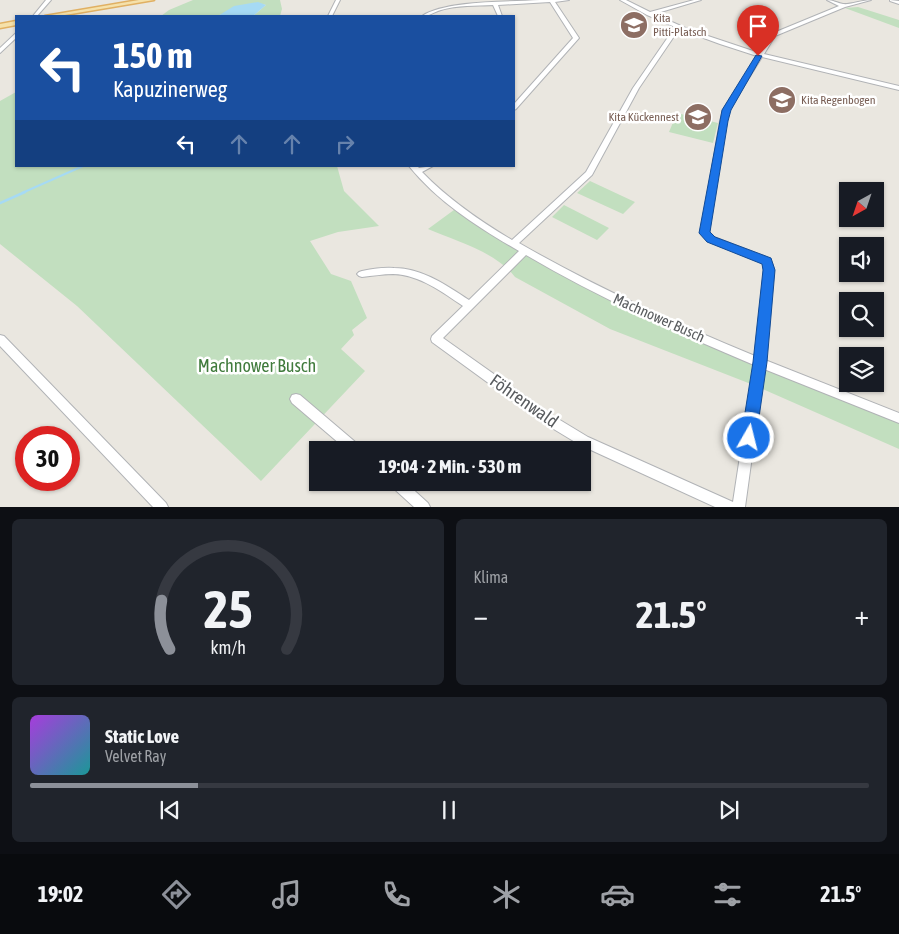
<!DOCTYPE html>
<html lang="de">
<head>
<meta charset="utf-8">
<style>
  :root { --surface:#171b24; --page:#20242c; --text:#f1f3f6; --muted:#9ea1a6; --line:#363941; --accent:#8c9099 }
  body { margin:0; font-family:"Asap Condensed",sans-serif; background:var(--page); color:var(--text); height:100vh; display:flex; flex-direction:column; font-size:19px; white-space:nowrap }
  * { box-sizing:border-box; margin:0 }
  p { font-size:16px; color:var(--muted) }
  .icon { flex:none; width:28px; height:28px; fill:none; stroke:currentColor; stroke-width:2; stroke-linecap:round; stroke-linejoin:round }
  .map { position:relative; height:507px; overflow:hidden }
  .details { display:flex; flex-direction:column; gap:12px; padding:12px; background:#0d0f14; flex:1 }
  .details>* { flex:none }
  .top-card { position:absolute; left:15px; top:15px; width:500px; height:152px; border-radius:0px; box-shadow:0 1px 4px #0004; background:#1a4fa0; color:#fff; overflow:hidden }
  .needle { width:32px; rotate:220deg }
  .tools { position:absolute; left:839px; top:182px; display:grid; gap:10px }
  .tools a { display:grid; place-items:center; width:45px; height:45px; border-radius:0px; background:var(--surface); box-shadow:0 1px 4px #0004; font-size:25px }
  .speed { position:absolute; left:15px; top:426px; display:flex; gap:10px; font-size:25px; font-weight:700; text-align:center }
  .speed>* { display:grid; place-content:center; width:65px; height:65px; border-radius:50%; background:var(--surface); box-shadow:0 1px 4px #0004; line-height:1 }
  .speed .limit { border:8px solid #d22; background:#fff; color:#111 }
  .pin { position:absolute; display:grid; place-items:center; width:42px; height:42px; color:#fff; margin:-51px -21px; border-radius:50% 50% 50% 0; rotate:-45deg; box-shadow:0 0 5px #0007 }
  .pin .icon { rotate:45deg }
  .me { position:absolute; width:55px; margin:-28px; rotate:8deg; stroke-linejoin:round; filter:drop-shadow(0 0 4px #0008) }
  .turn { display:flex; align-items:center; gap:18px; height:105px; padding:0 15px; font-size:22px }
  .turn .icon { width:65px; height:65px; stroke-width:2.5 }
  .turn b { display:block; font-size:35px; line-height:42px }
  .lanes { display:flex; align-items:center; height:48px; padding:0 15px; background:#0003; justify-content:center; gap:25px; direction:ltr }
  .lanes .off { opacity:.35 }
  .big { font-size:38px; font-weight:700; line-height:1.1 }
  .details .widget { flex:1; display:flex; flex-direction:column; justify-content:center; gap:8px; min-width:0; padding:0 18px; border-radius:8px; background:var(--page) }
  .details .dial { align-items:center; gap:0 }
  .dial svg { height:130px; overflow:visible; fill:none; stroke:var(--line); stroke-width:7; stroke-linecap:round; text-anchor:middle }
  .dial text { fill:var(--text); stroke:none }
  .song { display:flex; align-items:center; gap:15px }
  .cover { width:60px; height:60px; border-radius:8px; background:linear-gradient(135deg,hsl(280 70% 55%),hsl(180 70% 35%)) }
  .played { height:5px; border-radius:2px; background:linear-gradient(90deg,var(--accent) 20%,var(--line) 20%) }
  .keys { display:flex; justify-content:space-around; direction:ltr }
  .heat { display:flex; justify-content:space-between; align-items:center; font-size:28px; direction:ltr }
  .details .tiles { flex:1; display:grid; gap:12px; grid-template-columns:1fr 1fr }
  .widget:last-child { grid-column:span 2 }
  .trip { position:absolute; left:309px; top:441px; width:282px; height:50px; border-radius:0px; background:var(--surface); box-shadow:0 1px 4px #0004; font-weight:700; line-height:50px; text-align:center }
  .tabs { display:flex; height:80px; justify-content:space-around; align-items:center; background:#090b0e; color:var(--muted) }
  .tabs .icon { width:35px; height:35px }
  .tabs .on { color:var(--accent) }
  .tabs b { font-size:22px; color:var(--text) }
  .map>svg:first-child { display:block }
  .green { fill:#c2dfbf }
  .water { fill:#a6daf4 }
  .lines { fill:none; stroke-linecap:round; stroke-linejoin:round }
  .stream-far1 { stroke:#a6daf4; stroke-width:2 }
  .stream { stroke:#a6daf4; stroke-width:2.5 }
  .minor-casing { stroke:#b1b3b6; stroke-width:2 }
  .major-casing { stroke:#e0b063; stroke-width:3 }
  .minor { fill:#fff; fill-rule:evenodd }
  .major { fill:#f5e1aa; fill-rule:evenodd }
  .route { fill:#1a73e8; stroke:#114b97 }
  .labels { text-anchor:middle; stroke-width:5; stroke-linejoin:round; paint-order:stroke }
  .far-education-label { font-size:12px; fill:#785e54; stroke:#fff; text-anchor:start }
  .street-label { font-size:15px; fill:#595c5f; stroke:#fff }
  .near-park-label { font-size:18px; fill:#407b3c; stroke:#fff }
  .near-street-label { font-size:18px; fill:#595c5f; stroke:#fff }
</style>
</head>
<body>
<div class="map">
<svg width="899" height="507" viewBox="0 0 899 507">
  <rect width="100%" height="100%" fill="#eae7e0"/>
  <!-- green -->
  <path class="green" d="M193,0H280L282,9L280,16H253L266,5C252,0 229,13 216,16C200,20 178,16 161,16L169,10Z
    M858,7L899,20V28L845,8Z
    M16,92V166H337L344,191L379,226L338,232L310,241L331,274L351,281L367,318L352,330L354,335L341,349L365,371L261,481L77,306L0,244V101Z
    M677,113L718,123L713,143L669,132Z
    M590,181L635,202L623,214L577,193Z
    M564,205L609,228L597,240L552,217Z
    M458,207C591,301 749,356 899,418V449L756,386L610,329L515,277C496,252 456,241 428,229Z"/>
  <!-- water -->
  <path class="water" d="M258,2L266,5L253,16H218L234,6Z"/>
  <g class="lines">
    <!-- stream-far1 -->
    <path class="stream-far1" d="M22,193L83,166"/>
    <!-- stream -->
    <path class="stream" d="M0,203L25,192"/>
    <defs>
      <path id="minor" d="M46,0H51L37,16H33Z
        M336,0H340L332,16H328Z
        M540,0H569L555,2L579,38L516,109L514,110V104L573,38L550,2L498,5L502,16H498L493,5C476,6 457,5 441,10C434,12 430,16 422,16C446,0 510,2 540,0Z
        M620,0H626L650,12L694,0H701L654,14L690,30L759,53L771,34L839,6L827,0C833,0 837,3 843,4C850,5 863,0 871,0L845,7L775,36L764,54L899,86V90L762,57L729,110L726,121L709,232L714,237L764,256C771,259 772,262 774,270L765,360L899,413V423L764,369L745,507H715L580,445L542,422L432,342L431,339L432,336L463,306C442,292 420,275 393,274C383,274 372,276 362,277L359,276L357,274L359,272L362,271C372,269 383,267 394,268C422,268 446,285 469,300L519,251C479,228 438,202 409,166H417L419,168L433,166L422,172C448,199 480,221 512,240L586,172L633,88L675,27L647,15ZM679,29L720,44L757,56L723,110L720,121L701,233L708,241L763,263L764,270L755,356C675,323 595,287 519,243L592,175L639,88ZM526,255C599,298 676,332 754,365L733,502L588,437L550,414L443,338Z
        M890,0L899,1V4L890,1Z
        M16,33V38L0,53V48Z
        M0,335L4,336L166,503L168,507H153L0,346Z
        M296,394L300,395L360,446L362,450H347L292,403L290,399L292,395Z
        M389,482H405L428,503L430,507H414L391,486Z"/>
      <path id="major" d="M139,0H154L59,16H45Z
        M16,21V25L0,28V24Z"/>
    </defs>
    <!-- minor casing -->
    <use href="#minor" class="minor-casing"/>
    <!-- major casing -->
    <use href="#major" class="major-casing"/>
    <!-- minor -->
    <use href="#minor" class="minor"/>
    <!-- major -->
    <use href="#major" class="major"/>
  </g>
  <!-- route -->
  <path class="route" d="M756,55L762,56L731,110L728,121L710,232L715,237L771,258L775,270L767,362L756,438L754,443L749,445L743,443L741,438L753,362L763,270L762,264L707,242L699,233L722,110Z"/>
  <!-- icons -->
  <defs>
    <symbol id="school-disc" viewBox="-11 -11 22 22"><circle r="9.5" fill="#8d6e63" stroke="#fff"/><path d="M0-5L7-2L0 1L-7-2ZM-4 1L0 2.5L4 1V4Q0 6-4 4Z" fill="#fff"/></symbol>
  </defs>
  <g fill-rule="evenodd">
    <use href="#school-disc" x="618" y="9" width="32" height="32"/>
    <use href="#school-disc" x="766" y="84" width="32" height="32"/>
    <use href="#school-disc" x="682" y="101" width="32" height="32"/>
  </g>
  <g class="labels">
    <!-- far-education labels -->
    <g class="far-education-label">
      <text x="653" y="22">Kita<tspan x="653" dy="14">Pitti-Platsch</tspan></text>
      <text x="801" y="104">Kita Regenbogen</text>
      <text x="679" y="121" text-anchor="end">Kita Kückennest</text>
    </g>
    <!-- street labels -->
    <g class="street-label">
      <text transform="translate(659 318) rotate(24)" y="5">Machnower Busch</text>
    </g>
    <!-- near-park labels -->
    <g class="near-park-label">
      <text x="257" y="372">Machnower Busch</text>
    </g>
    <!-- near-street labels -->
    <g class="near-street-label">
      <text transform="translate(524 401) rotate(35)" y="6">Föhrenwald</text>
    </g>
  </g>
</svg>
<div class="tools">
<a><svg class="needle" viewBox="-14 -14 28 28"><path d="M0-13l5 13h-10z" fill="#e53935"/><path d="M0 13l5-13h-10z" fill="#9ea1a6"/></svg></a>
<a><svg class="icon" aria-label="sound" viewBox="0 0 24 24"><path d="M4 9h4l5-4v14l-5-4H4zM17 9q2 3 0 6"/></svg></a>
<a><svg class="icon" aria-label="search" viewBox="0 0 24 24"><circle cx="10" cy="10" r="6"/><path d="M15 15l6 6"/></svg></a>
<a><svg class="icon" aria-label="layers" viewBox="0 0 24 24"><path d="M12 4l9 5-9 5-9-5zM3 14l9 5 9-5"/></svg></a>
</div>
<div class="speed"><div class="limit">30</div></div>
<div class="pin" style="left:758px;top:56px;background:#d93025"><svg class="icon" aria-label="arrive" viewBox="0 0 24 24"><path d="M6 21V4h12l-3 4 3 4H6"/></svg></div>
<svg class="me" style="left:749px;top:438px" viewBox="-20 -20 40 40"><circle r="17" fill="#1a73e8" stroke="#fff" stroke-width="3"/><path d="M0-11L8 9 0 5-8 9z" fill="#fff"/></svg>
<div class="trip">19:04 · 2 Min. · 530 m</div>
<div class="top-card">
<div class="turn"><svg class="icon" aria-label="left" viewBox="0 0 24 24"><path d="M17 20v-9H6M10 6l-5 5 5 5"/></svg><div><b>150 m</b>Kapuzinerweg</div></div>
<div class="lanes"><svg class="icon" aria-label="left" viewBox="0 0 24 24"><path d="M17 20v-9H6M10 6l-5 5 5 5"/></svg><svg class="icon off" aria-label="ahead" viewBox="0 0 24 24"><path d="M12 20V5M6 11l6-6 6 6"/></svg><svg class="icon off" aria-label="ahead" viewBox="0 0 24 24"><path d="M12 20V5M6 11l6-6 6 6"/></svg><svg class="icon off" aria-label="right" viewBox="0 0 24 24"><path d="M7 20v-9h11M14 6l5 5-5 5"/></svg></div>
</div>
</div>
<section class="details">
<div class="tiles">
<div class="widget dial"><svg viewBox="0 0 100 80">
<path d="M14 69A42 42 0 1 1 86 69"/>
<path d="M14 69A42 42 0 0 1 9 39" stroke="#8c9099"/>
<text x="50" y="56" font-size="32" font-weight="700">25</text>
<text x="50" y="72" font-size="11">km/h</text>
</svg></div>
<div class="widget"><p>Klima</p>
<div class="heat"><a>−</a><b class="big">21.5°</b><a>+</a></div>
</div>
<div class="widget">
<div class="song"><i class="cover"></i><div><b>Static Love</b><p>Velvet Ray</p></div></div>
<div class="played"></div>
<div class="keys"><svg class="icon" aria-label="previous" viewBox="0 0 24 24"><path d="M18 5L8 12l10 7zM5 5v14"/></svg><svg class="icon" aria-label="pause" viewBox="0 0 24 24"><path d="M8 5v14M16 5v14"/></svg><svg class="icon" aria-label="next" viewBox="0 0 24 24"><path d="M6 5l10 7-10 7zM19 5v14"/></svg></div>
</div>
</div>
</section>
<nav class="tabs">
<b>19:02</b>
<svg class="icon on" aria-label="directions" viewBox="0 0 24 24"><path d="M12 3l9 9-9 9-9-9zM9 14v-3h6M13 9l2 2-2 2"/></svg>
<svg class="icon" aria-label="music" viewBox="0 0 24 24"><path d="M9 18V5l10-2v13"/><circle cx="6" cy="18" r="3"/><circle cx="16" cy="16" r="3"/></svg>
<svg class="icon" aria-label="phone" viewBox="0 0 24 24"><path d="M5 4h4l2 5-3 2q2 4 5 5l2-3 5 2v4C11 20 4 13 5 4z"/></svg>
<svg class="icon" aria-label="climate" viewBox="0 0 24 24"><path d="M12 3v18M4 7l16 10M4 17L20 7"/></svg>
<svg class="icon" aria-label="car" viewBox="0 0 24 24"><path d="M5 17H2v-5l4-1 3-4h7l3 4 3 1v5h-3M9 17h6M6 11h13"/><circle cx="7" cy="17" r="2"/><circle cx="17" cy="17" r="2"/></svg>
<svg class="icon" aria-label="filters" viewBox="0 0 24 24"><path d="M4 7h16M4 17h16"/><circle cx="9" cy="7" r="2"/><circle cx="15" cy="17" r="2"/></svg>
<b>21.5°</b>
</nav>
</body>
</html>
